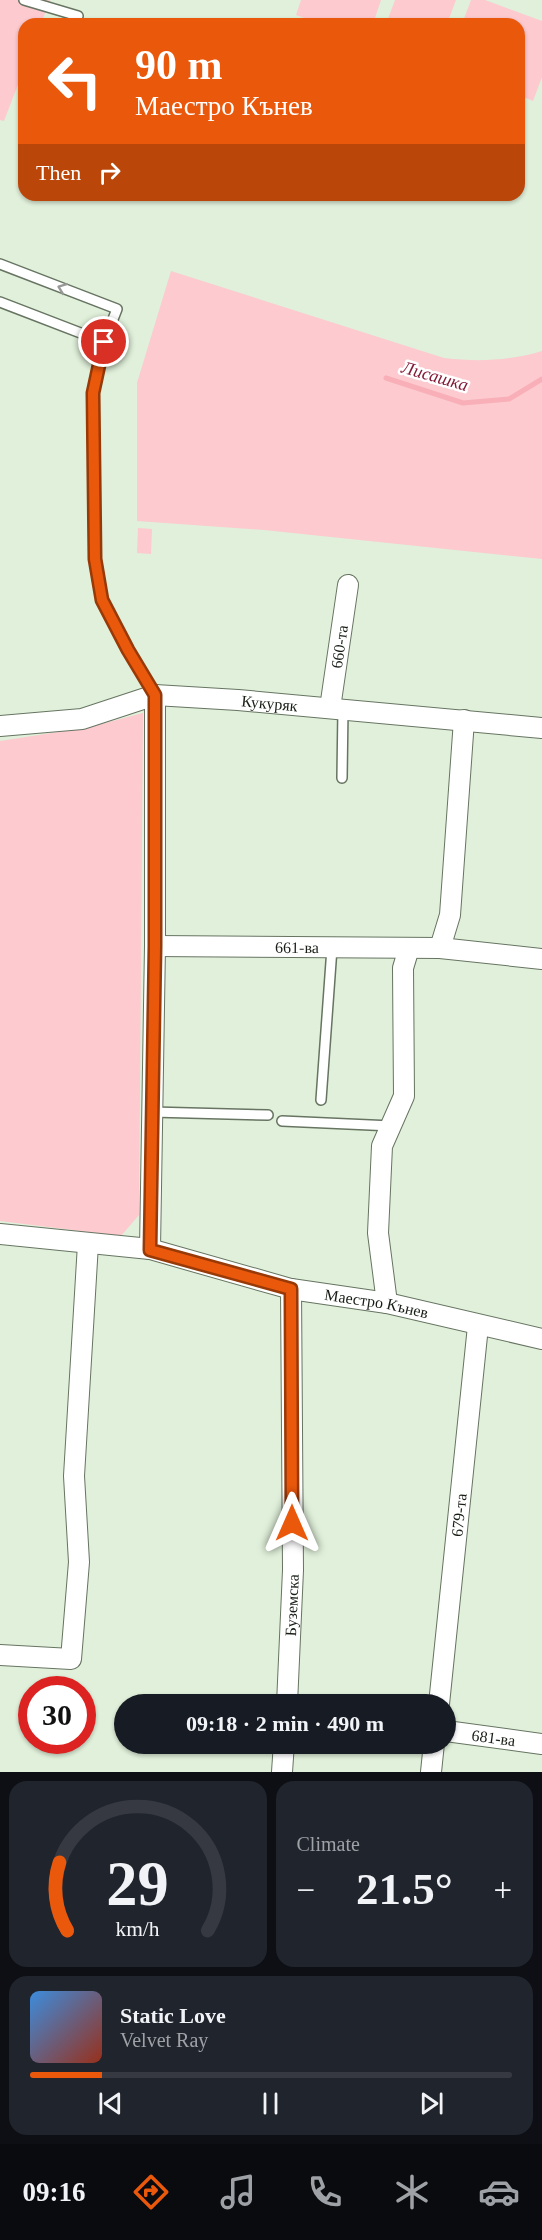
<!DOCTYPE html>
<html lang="en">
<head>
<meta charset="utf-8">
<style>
  :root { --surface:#171b24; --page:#20242c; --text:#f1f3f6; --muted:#9ea1a6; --line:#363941; --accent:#ea580c }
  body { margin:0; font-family:"Times New Roman",serif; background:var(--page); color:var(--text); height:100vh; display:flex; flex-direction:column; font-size:22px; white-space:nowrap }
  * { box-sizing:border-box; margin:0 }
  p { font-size:20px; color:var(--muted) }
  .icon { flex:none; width:33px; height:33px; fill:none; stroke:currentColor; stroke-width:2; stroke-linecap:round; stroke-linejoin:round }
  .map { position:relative; height:1772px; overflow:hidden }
  .sheet { display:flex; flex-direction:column; gap:9px; padding:9px; background:#0d0f14; flex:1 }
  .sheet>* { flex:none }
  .guide { position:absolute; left:18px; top:18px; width:507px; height:183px; border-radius:18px; box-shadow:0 2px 4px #0004; background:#ea580c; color:#fff; overflow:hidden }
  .speed { position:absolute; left:18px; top:1676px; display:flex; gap:12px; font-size:30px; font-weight:700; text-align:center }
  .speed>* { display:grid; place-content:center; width:78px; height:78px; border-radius:50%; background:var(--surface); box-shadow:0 2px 4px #0004; line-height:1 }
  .speed .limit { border:9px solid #d22; background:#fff; color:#111 }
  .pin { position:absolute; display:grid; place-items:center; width:51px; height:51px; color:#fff; margin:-26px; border:3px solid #fff; border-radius:50%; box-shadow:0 2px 6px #0007 }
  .me { position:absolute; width:66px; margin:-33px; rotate:0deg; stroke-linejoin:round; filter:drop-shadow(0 0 4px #0008) }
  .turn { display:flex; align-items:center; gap:21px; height:126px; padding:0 18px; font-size:27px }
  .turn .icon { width:78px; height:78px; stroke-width:2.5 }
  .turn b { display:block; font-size:42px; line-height:51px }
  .then { display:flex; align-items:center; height:57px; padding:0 18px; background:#0003; gap:12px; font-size:22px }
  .big { font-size:45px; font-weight:700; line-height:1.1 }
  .sheet .widget { flex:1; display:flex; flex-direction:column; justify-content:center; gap:9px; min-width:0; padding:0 21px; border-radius:18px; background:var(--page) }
  .sheet .dial { align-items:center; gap:0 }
  .dial svg { height:156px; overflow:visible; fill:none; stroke:var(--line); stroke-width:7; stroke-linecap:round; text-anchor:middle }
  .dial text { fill:var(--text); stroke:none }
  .song { display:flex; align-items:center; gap:18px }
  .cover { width:72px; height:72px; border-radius:9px; background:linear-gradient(135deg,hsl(210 70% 55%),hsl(10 70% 35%)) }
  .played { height:6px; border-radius:3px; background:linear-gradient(90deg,var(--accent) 15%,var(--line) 15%) }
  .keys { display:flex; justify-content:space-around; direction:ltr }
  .heat { display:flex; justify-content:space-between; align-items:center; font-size:33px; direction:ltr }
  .sheet .tiles { flex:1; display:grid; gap:9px; grid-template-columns:1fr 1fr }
  .widget:last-child { grid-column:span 2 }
  .trip { position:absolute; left:114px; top:1694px; width:342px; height:60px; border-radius:30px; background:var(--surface); box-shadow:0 2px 4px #0004; font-weight:700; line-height:60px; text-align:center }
  .tabs { display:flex; height:96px; justify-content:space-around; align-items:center; background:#090b0e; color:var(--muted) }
  .tabs .icon { width:42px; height:42px }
  .tabs .active { color:var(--accent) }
  .tabs b { font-size:27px; color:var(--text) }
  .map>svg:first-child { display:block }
  .green { fill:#fccacf }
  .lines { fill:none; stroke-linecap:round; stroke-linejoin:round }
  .stream { stroke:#f9afb7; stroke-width:5 }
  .lane-casing { stroke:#667461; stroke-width:12 }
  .street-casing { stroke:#667461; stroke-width:22 }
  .lane { stroke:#fff; stroke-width:9 }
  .street { stroke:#fff; stroke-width:20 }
  .oneway { stroke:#979a96 }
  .route-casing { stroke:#983908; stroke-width:15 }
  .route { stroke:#ea580c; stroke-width:10 }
  .labels { text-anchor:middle; stroke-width:5; stroke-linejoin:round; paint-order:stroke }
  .street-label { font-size:16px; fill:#181e16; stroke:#fff }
  .water-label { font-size:18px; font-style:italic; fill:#841c37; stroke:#fff }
</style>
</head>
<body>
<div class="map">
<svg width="542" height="1772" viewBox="0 0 542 1772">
  <rect width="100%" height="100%" fill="#e0f0da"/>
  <!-- green -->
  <path class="green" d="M0,0H50L41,24H24V69L4,121L0,120Z
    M301,0H381L373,24H321L296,15Z
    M395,0H456L447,24H386Z
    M471,0H485L542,21V77L533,101L519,95V24H462Z
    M171,271L444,358C478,362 509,361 542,351V559L264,530L137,521V383Z
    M138,528L152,529L151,554L137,553Z
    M143,713L139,1215L121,1236L0,1221V741L90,727Z"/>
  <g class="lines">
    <!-- stream -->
    <path class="stream" d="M386,378L463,403L509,399L542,379"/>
    <defs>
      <path id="lane" d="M24,0L78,16
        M0,264L117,309L104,342L93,394L95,559L102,600L128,650L155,695
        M0,302L104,342
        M342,778L343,709
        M321,1100L332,948
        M152,1112L268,1115
        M282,1121L392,1126"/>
      <g id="street">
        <path id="s1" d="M330,708L348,585"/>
        <path id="s2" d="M0,726L82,719L155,695L238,700L542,728"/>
        <path id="s3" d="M155,946L440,948L542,959"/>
        <path d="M440,948L450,915L464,720"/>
        <path id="s4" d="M0,1234L150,1249L291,1289L387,1303L542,1339"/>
        <path d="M150,1249L155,946V695"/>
        <path d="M387,1303L378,1233L382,1146L404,1096L403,968L409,948"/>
        <path d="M0,1655L71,1659L79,1562L74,1476L88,1244"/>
        <path id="s5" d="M287,1704L293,1570L291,1289"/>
        <path id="s6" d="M439,1704L478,1326"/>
        <path id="s7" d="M446,1731L542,1744"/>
        <path d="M282,1772L284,1743"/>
        <path d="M431,1772L434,1743"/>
      </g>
    </defs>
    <!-- lane casing -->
    <use href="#lane" class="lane-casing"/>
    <!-- street casing -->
    <use href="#street" class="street-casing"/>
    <!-- lane -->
    <use href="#lane" class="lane"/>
    <!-- street -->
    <use href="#street" class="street"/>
  </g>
  <!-- one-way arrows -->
  <defs><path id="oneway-chevron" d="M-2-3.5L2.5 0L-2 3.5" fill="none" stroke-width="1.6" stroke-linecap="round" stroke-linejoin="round" transform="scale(1.5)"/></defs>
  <use class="oneway" href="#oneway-chevron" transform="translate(62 288) rotate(-159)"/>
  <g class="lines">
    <defs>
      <path id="route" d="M104,342L93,393L95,559L102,600L128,650L155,695V946L150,1250L291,1289L292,1523"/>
    </defs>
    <!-- route casing -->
    <use href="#route" class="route-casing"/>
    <!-- route -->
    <use href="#route" class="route"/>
  </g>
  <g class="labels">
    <!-- street labels -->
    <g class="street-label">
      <text dy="6" stroke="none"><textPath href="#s1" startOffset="62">660-та</textPath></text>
      <text dy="6" stroke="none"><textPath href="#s2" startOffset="274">Кукуряк</textPath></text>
      <text dy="6" stroke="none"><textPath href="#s3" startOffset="142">661-ва</textPath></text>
      <text dy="6" stroke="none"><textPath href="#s4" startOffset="384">Маестро Кънев</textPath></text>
      <text dy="6" stroke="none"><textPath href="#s6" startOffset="190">679-та</textPath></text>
      <text dy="6" stroke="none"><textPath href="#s5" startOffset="99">Буземска</textPath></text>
      <text dy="6" stroke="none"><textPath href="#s7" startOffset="48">681-ва</textPath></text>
    </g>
    <!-- water labels -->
    <g class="water-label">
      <text transform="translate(435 376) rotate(16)" y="6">Лисашка</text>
    </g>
  </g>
</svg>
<div class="speed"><div class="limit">30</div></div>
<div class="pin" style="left:104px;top:342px;background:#d93025"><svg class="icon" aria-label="arrive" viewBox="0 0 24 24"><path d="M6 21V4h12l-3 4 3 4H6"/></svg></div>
<svg class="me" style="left:292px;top:1523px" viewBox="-20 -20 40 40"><path d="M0-17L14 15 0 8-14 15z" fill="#ea580c" stroke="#fff" stroke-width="4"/></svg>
<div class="trip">09:18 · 2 min · 490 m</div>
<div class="guide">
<div class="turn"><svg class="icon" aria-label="left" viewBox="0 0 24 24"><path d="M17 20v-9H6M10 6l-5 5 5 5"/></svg><div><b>90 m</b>Маестро Кънев</div></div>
<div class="then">Then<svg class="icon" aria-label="right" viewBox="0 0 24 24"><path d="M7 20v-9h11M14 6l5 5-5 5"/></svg></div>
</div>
</div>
<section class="sheet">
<div class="tiles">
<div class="widget dial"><svg viewBox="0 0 100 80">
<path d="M14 69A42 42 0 1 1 86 69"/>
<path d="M14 69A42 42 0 0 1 10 34" stroke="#ea580c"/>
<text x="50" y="56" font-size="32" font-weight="700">29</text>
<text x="50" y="72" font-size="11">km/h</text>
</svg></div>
<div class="widget"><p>Climate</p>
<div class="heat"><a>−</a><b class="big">21.5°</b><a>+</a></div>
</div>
<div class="widget">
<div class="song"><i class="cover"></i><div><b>Static Love</b><p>Velvet Ray</p></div></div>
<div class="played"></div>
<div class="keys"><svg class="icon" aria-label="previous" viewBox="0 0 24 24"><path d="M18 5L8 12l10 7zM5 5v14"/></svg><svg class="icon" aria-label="pause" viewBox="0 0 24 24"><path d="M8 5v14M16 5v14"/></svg><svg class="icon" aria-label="next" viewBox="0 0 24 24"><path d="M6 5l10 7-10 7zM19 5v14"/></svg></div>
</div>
</div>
</section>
<nav class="tabs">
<b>09:16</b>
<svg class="icon active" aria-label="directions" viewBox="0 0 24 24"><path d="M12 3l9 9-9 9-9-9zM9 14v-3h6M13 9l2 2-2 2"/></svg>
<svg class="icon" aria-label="music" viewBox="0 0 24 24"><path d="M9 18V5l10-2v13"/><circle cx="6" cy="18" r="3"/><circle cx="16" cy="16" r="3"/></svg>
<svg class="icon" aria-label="phone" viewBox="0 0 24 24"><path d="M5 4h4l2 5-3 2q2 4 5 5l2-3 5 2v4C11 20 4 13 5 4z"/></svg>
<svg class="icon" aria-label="climate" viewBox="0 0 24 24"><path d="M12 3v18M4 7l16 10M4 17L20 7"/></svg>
<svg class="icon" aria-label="car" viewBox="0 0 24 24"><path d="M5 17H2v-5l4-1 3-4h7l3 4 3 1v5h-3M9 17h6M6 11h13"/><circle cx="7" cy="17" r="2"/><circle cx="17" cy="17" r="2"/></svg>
</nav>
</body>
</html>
